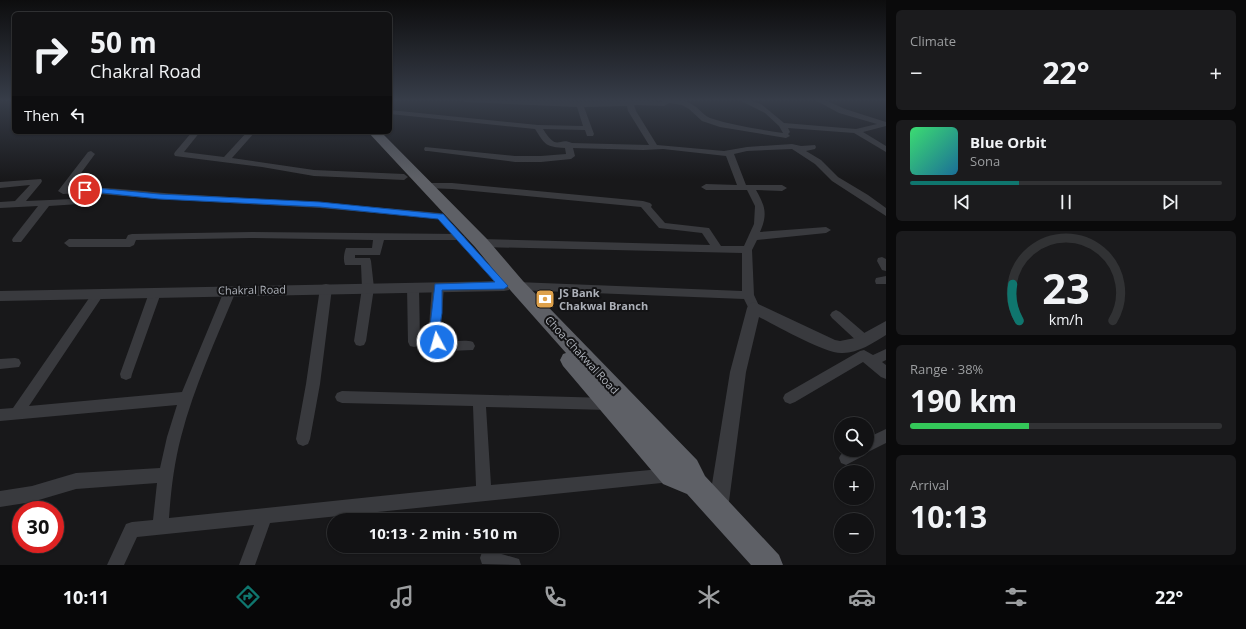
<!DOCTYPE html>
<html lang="en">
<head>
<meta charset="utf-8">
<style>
  :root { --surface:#121214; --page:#1b1b1d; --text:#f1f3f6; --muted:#9c9ea0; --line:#313234; --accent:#0f766e }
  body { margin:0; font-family:"Open Sans",sans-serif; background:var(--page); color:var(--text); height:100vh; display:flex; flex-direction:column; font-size:15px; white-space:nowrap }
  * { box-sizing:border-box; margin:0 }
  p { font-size:13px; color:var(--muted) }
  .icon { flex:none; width:22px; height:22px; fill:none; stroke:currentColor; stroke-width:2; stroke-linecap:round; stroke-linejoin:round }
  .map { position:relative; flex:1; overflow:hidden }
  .sheet { display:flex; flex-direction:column; gap:10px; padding:10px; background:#0a0a0b; width:360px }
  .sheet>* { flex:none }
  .banner { position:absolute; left:12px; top:12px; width:380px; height:122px; border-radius:6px; box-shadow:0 1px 3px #0004,0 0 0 1px var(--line); background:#121214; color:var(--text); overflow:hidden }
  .buttons { position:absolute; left:834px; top:417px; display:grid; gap:8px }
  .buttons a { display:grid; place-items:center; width:40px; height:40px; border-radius:50%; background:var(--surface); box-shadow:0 1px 3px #0004,0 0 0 1px var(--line); font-size:20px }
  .speed { position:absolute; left:12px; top:501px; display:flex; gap:8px; font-size:20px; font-weight:700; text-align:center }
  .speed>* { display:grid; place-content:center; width:52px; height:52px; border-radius:50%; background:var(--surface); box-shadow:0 1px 3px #0004,0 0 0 1px var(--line); line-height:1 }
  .speed .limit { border:6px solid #d22; background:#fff; color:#111 }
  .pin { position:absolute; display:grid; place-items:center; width:34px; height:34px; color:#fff; margin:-17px; border:2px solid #fff; border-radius:50%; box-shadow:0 1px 4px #0007 }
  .me { position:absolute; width:44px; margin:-22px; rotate:354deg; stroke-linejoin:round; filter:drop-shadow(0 0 3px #0008) }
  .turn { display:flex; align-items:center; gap:14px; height:84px; padding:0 12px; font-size:18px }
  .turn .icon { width:52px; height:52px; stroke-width:2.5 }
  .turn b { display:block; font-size:28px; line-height:34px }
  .then { display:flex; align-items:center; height:38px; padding:0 12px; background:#0003; gap:8px; font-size:15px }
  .big { font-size:30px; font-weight:700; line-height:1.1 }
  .sheet .tile { flex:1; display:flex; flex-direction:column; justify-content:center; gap:6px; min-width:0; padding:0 14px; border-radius:6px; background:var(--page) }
  .sheet .dial { align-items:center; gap:0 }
  .dial svg { height:104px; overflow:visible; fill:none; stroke:var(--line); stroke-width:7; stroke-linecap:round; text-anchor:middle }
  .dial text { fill:var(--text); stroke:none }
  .song { display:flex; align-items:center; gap:12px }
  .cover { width:48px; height:48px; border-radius:6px; background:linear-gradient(135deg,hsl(140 70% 55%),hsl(200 70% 35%)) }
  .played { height:4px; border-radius:2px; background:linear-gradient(90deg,var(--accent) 35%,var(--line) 35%) }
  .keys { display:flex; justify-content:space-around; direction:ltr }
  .heat { display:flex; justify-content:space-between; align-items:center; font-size:22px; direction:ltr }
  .charge { height:6px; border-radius:3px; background:linear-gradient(90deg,#34c759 38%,var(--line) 0) }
  .trip { position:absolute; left:327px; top:513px; width:232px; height:40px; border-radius:20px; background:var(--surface); box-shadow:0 1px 3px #0004,0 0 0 1px var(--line); font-weight:700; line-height:40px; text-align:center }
  .tabs { display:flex; height:64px; justify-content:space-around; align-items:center; background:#070708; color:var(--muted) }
  .tabs .icon { width:28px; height:28px }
  .tabs .selected { color:var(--accent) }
  .tabs b { font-size:18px; color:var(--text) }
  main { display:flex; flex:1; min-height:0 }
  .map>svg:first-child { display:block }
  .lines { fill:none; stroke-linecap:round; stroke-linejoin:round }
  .minor { fill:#393a3e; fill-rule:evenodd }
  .tertiary { fill:#393a3e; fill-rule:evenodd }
  .trunk { fill:#5e6066; fill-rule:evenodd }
  .route { fill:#1a73e8; stroke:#114b97 }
  .labels { text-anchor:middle; stroke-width:4; stroke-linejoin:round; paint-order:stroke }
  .street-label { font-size:11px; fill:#acb0b8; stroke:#131315 }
  .poi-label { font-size:11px; font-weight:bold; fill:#acb0b8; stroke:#131315; text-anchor:start }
</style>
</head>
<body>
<main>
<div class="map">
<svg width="886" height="565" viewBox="0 0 886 565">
  <rect width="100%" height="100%" fill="#18181a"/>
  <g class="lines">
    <!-- minor -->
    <path class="minor" d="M462,100C517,100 571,103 626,101L625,100L662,102L664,100C675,100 687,99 696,107C701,111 705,116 710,118C734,126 759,129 783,133L779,126L765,113L739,100H748L761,104L784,123L856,129L877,124L839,113L815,100H825L845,109L886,122V126L863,132L886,146V152L854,133L788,128L790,132L788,134L790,136L786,138L720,127L702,121L689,109L682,105L669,103L664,106L634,105L636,111L657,145L724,151L747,147L792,144L801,146L815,145L816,147L815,149L806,151L821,160L838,177L868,195L886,208V216L832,181L815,164L792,149L747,151L734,154L746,185H782L787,188L782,191L756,190C765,206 768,214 760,232L826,227L831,230L826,233L757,240L752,250L754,295L760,308L758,311L754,312L750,311L744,299L517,290L513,289L511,286L513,283L517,282L742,291V253L481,247L476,243L481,239L710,245L702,233L659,228L641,207L452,189L426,188L421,185L423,183H452L643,201L650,203L652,205L651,207L665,223L709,228L721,246H744L754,224L755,206L747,190H706L701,187L706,184L737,185L726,156L663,149L643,150L573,148L575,156L571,159L541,162H515L428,151H425L424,149L425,147L515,156H541L566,154L565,148C546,147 545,145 535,129L390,114V110L538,125L583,126L577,107L466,102ZM627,106L628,111L649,145L572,143C558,136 558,153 543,129L585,130L587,136H593L594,134L584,107Z
      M192,132H200L184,152L224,157L247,132H255L232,158L314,170L404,174L408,177L404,180L314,176L262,167L175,156L174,154L175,152Z
      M91,151L95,154L70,188C106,186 143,192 179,194C266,199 353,205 440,213L445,216L440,219L320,208L159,199L87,193L79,204L49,206L21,242H13L12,240L13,238L38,206L0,208V202L15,201L30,185L0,188V182L41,179L42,181L41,183L26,201L73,199L78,193L63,194L58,191L88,152Z
      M251,232L460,234L465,237L460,240H384L380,255H355V258H370L371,261L374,288L366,341L364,345L360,346L356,345L354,341L362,288L361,265H345C343,260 344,253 346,248H372L373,240L251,238L136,240L134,245L130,247H69L64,243L69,239H126L128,235L132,234Z
      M882,257L886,259V271L882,270L877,261L878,258Z
      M886,276V284H876L875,281L876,278Z
      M413,283L417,284L419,287L420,342L418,346L414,347L410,346L408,342L407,287L409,284Z
      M438,283L442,284L444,287L441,326L443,330V340C453,343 464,339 473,342L475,346L473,350L448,351L433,346L429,326L432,287L434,284Z
      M326,284L330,285L332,288L320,384L310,439L308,444L303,446L298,444L296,439L306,384L320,288L322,285Z
      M230,287L234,288L236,291C216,339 194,387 181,437C174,464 171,490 169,518L476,486L473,406L342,403L337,401L335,397L337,393L342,391L609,398L614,400L616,404L614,408L609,410L486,407L491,485L671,468L676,470L678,475L676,480L671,482L270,523L255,565H239L254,525L137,537L124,565H107L126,524L132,522L153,520L157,483L76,489L32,502L0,507V491L32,486L76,473L160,468L167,437L177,405L0,421V409L13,408L94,291L98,290L102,291L104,294L29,406L182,392L224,291L226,288Z
      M155,289L159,290L161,293L132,374L131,378L126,380L121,378L120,374L149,293L151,290Z
      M836,310L840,312L868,336L870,340L868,344L864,345L860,344L832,318L830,315L832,312Z
      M886,349V360L882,362L886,365V379L881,377L863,362L795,402L790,404L785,402L783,398L785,394L860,351L864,350L873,355Z
      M15,358L19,359L21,363L19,367L0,369V359Z
      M886,429V443L866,453L865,455L846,465L841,463L839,458C843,447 856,450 867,450V438Z
      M488,550L519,559L521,565L482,564L480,558L482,552Z"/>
    <!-- tertiary -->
    <path class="tertiary" d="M504,281L509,282L511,286L509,290L504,291L0,301V291Z
      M754,302L835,340L840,341L855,338L886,321V335C873,343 857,354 841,353C824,353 777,326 759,317L746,372L728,509L725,516L718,519L711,516L708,509L730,372L747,308L749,304Z"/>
    <!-- trunk -->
    <path class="trunk" d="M368,132H381L487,239L523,281L697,460L705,476L779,555L783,565H751L687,494L663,484L563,366L560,360L563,354L566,353L511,291L475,247Z"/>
  </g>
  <!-- sky -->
  <linearGradient id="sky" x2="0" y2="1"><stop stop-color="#0d0d0e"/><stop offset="0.56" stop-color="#373d49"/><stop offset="1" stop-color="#373d49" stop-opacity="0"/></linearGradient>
  <rect width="886" height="179" fill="url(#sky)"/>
  <!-- route -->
  <path class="route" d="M85,187L159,194L320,202L440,214H443L508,286L504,289L442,290V313L440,325C443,331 444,339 441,345L437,346L434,345C430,339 433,332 430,326L435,284L495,282L438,219L320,207L159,199L83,191V188Z"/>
  <!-- icons -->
  <defs>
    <symbol id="bank-square" viewBox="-11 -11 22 22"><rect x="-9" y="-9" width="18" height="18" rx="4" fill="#dea14b" stroke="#131315"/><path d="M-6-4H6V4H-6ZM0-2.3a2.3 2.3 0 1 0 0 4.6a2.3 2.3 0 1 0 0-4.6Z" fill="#fff"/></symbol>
  </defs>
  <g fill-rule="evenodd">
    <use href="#bank-square" x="534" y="288" width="22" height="22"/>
  </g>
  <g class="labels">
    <!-- street labels -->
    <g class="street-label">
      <text transform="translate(252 290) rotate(-1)" y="4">Chakral Road</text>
      <text transform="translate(582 355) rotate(47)" y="4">Choa-Chakwal Road</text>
    </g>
    <!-- poi labels -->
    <g class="poi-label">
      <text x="559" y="297">JS Bank<tspan x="559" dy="13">Chakwal Branch</tspan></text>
    </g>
  </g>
</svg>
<div class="buttons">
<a><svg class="icon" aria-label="search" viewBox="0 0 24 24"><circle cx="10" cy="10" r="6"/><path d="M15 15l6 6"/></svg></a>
<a>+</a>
<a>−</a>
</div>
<div class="speed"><div class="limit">30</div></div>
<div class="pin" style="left:85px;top:190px;background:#d93025"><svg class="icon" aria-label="arrive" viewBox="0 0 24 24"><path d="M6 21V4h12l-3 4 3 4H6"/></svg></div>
<svg class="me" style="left:437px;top:342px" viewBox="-20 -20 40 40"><circle r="17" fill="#1a73e8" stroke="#fff" stroke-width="3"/><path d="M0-11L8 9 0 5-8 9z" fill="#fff"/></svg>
<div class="trip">10:13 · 2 min · 510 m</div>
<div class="banner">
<div class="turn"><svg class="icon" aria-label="right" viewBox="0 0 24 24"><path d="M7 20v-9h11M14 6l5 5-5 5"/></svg><div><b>50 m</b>Chakral Road</div></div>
<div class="then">Then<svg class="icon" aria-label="left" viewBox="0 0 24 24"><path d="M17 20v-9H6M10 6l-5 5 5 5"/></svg></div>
</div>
</div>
<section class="sheet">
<div class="tile"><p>Climate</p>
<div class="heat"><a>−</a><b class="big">22°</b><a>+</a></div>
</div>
<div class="tile">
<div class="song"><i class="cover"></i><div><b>Blue Orbit</b><p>Sona</p></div></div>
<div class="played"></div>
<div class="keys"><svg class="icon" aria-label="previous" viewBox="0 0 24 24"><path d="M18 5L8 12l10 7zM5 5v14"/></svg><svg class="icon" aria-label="pause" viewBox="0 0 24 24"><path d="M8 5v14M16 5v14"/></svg><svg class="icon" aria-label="next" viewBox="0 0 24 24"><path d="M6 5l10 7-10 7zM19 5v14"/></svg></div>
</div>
<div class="tile dial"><svg viewBox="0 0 100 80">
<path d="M14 69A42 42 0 1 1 86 69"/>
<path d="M14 69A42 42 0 0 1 9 41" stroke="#0f766e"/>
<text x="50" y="56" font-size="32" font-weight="700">23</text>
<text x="50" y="72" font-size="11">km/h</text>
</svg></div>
<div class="tile"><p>Range · 38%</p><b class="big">190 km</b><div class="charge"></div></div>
<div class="tile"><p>Arrival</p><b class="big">10:13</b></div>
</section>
</main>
<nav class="tabs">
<b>10:11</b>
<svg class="icon selected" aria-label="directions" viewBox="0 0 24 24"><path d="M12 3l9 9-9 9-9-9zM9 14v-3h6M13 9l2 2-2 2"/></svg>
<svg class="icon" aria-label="music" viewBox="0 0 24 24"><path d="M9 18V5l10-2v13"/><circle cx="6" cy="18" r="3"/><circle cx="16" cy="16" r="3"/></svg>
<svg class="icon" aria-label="phone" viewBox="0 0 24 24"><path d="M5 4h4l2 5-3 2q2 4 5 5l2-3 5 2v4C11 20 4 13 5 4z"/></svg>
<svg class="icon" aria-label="climate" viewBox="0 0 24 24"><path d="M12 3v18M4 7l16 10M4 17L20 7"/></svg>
<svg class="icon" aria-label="car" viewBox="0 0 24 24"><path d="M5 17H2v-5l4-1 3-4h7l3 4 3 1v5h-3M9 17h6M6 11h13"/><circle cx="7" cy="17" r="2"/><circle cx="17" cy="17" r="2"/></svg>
<svg class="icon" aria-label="filters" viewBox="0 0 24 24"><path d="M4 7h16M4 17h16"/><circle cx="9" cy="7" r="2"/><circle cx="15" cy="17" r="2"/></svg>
<b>22°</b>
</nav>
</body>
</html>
